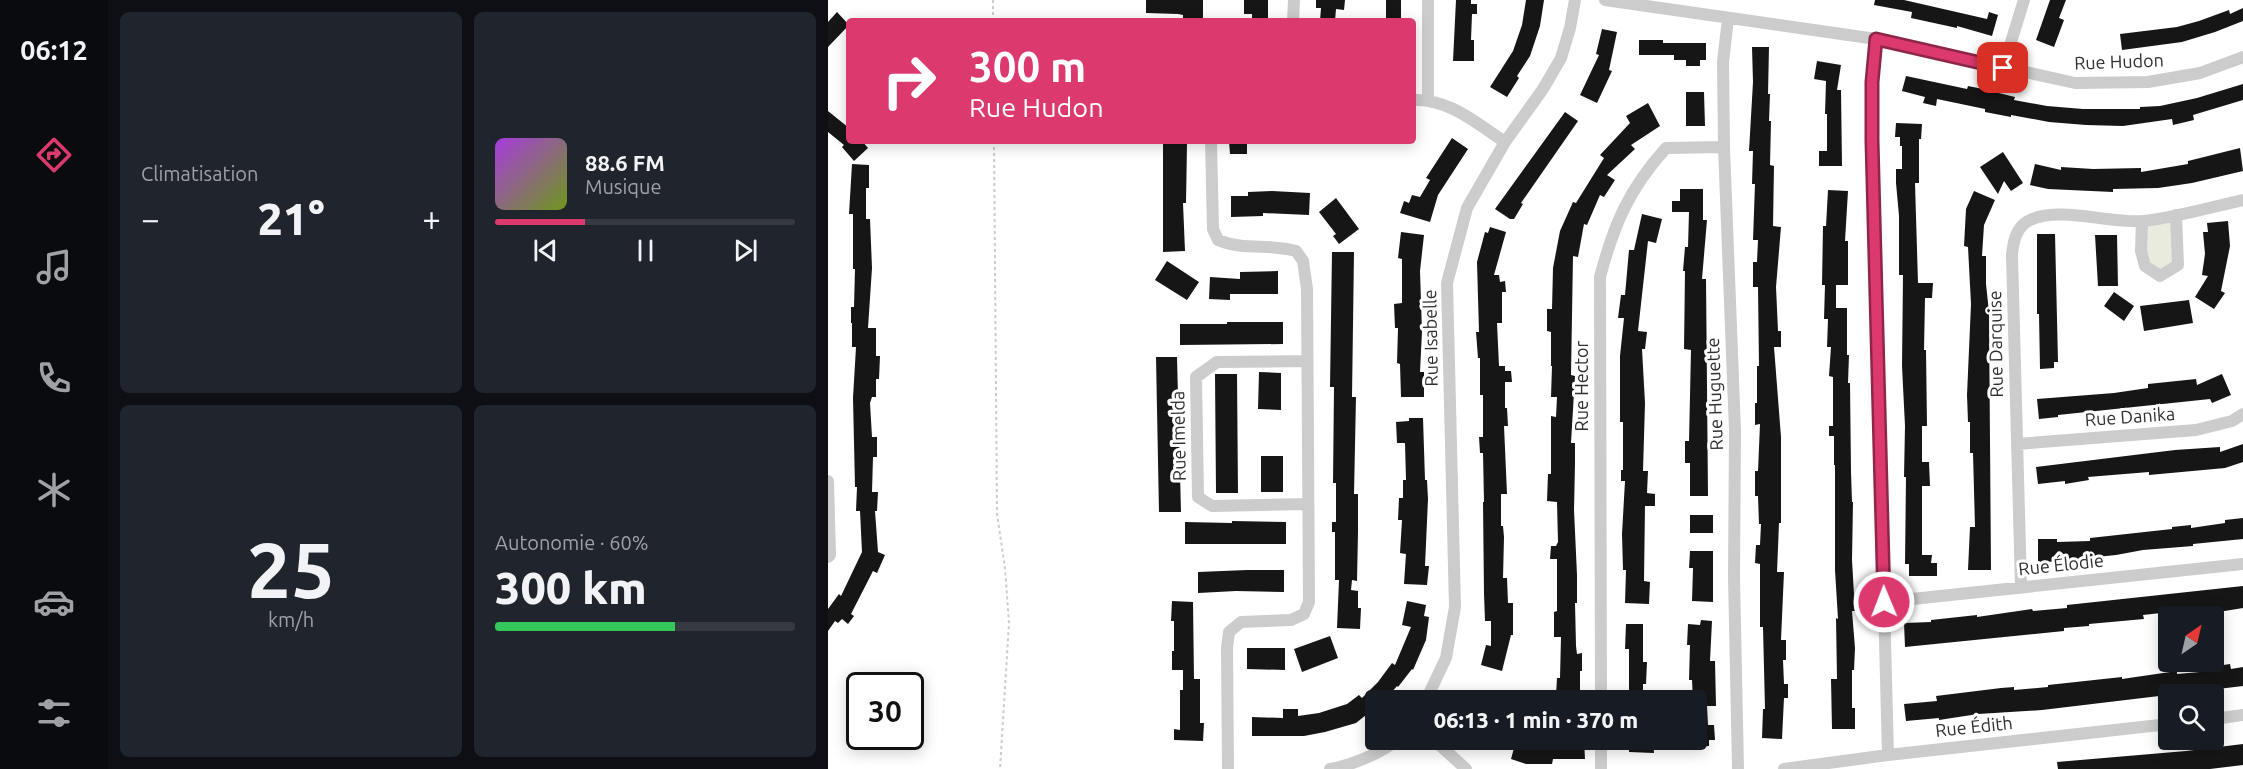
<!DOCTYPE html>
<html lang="fr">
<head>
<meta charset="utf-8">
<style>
  :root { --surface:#171b24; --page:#20242c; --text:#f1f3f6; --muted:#9ea1a6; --line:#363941; --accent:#dc3a6f }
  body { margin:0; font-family:Ubuntu,sans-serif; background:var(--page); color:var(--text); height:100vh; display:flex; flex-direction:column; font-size:22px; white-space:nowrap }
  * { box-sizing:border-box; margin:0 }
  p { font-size:20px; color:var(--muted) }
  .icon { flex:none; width:33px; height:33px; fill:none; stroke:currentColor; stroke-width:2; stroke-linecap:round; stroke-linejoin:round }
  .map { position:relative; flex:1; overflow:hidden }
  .side { display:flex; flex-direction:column; gap:12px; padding:12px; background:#0d0f14; width:720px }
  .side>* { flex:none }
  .hud { position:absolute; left:18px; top:18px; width:570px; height:126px; border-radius:6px; box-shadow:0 3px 15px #0003; background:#dc3a6f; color:#fff; overflow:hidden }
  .needle { width:39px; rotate:34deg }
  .fabs { position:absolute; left:1330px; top:606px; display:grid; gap:12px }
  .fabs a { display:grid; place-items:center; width:66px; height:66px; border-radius:6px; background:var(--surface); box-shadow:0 3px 15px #0003; font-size:30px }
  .speed { position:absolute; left:18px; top:672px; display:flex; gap:12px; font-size:30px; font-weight:700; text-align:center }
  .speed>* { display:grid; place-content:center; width:78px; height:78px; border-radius:50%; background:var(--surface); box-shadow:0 3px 15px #0003; line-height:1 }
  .speed .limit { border:3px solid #111; border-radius:9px; background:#fff; color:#111 }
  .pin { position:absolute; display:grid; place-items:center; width:51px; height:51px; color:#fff; margin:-26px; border-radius:12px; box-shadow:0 3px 9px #0006 }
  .me { position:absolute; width:66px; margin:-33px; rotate:359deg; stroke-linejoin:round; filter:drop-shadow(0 0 4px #0008) }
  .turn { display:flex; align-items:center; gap:21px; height:126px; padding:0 24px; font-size:27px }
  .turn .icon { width:78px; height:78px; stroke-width:2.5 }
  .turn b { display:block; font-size:42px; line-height:51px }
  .big { font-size:45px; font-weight:800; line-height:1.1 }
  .side .card { flex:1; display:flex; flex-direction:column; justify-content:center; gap:9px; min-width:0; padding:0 21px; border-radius:9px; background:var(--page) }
  .side .dial { align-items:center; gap:0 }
  .dial b { font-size:78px; line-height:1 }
  .song { display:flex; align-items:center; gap:18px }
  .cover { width:72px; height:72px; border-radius:9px; background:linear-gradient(135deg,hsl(280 70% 55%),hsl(80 70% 35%)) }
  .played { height:6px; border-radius:3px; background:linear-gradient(90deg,var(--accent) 30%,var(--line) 30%) }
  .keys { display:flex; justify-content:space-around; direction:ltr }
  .heat { display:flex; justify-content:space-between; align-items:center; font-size:33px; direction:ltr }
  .charge { height:9px; border-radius:4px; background:linear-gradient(90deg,#34c759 60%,var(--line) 0) }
  .side .tiles { flex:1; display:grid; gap:12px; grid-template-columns:repeat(2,1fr) }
  .trip { position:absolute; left:537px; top:690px; width:342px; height:60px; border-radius:6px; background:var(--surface); box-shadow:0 3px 15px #0003; font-weight:800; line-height:60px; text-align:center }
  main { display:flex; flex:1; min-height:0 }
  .dock { display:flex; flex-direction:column; width:108px; justify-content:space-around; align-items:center; background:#090b0e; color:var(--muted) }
  .dock .icon { width:42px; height:42px }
  .dock .selected { color:var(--accent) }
  .dock b { font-size:27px; color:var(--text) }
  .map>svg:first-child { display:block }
  .green { fill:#e8ebdd }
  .building { fill:#161616 }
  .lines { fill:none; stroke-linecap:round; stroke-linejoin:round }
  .path { stroke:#ccc; stroke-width:2; stroke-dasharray:3 3; stroke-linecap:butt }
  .minor { stroke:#ccc; stroke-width:12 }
  .route-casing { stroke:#8f2648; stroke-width:15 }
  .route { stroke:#dc3a6f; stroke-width:10 }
  .labels { text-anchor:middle; stroke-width:6; stroke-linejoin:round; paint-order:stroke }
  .street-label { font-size:18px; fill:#2f2f2f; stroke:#fff }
</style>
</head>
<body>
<main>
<nav class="dock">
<b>06:12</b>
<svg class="icon selected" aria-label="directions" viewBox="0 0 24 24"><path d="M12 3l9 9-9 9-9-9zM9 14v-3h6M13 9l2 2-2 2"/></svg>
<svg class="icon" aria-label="music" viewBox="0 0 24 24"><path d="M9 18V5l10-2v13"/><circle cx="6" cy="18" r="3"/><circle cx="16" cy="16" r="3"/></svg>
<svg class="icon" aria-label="phone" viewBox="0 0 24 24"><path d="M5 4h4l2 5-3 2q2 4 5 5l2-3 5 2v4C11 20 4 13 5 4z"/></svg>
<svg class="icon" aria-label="climate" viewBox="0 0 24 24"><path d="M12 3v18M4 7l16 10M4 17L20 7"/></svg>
<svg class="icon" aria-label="car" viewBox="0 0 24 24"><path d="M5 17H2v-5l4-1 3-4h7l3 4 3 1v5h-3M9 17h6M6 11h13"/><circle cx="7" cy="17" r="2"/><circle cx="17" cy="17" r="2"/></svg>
<svg class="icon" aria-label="filters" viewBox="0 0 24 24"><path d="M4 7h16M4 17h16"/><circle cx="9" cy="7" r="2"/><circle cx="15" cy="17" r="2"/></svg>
</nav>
<section class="side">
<div class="tiles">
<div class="card"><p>Climatisation</p>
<div class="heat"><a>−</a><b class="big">21°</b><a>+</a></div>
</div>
<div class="card">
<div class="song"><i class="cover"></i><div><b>88.6 FM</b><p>Musique</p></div></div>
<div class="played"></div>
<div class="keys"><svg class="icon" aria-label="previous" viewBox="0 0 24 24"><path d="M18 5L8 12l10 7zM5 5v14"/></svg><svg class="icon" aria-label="pause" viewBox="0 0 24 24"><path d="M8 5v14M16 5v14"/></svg><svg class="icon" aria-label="next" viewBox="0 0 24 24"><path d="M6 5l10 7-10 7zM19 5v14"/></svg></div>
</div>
<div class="card dial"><b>25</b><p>km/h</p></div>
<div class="card"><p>Autonomie · 60%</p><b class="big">300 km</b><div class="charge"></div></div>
</div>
</section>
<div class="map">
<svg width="1415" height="769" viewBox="0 0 1415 769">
  <rect width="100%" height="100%" fill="#fff"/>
  <!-- green -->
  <path class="green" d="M1348,215L1350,265L1332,276L1317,266L1314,221Z"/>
  <!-- building -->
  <path class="building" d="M318,0H375V19H355V15L350,14L318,13Z
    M416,0H440V20H424V14H416Z
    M488,0H517L516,10L508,9L507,21H492L493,8H488Z
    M558,0H573V21H558Z
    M628,0H643V4H649V14H644L643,40H646V61H625Z
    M698,0H716L712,26L702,56L689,76L691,78L679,97L662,87L685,51L694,25Z
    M1047,0H1076L1159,19L1161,12L1170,15L1164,36L1129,26V28L1083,18L1084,12L1046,5Z
    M1222,0H1238L1231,18L1236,20L1226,47L1208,40Z
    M1415,8V21L1387,32L1354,42L1294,50L1292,34L1349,27L1371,21L1401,10L1402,14Z
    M9,12L21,25L0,47V22Z
    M774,29L789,32L781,70L784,71L769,103L752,95L771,55L768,54Z
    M811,40H835V43H878V60H872V66H858V60H846V55H811Z
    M924,47H941L940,94H942L941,121H943L942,165L946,166L945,226L953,227L948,287L950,331H953V347H946L953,437V523H951L949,572H956L953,640H958V660H955L956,684H960V698H956L954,739L934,738L935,709H937L935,627H932V564L927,563L928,545H932L933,524H931L930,496H927V471H930L932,424L927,425V403H929V366H931L930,287H925V262H929L930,240H925L927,184H924L925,151H921L925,82Z
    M989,61L1013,65L1009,90H1013L1014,166H991V151H999V114H997L998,81L986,79Z
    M1078,76L1139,89L1140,86L1150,88L1187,97L1186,100L1219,106L1255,109H1312V107L1332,106L1369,98L1415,84V100L1365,115L1366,120L1345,125L1344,119L1295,126L1258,125L1221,122L1183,115V117L1157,112V109L1109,99L1108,106L1095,103L1097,97L1074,91Z
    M858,92H876L877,126H858Z
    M820,103L832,126L803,145L807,149L779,175L787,180L776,197L772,195L759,225L756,224L750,257L745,256L743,375L747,376L743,443H747V464L746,510L749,575V603H747L748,646L749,654L754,653V671H752V700H736V695H728L729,678H732L733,637H726V612L729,611V559H722L723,546H728L730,542L729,502L719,501L720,474H723V416L728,417L729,397H723L724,366H723V332L719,331V309H724L725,268L732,231L745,202L748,203L776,158L772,155L802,123L798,116Z
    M0,111L21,128V141H34L40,148L26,161L14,147L16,145L0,132Z
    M737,112L750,121L693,203L695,204L686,219H682L667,209Z
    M1068,123L1094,124L1093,139H1091V183H1087L1090,283H1105L1104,298H1097L1096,350H1098L1099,426H1094V462H1101L1102,486H1094V555H1104L1103,563H1109V576H1081V564H1077L1078,477H1076L1077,426L1074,366L1075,275H1071V216L1068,183V169H1074V146H1072V137H1067Z
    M624,138L640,149L610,195L602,222L572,213L576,201L581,203L584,195L592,197L602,180L598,178Z
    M401,141H419V154H402Z
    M335,142L359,144L358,203H355L357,251L335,252Z
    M1412,148L1415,171L1364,183L1330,188L1285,189V192L1220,189L1202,185L1207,164L1233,170V167L1265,169L1313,168V172L1360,164V161Z
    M1175,152L1195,183L1183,191L1176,181L1170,194L1152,167Z
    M24,164L41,165V188H38V219H42L44,268L40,328H48V356H52L51,379H48V397H44L42,403L44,437H49V457H45L44,492H50L49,511H47L50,552L57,555L49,573L45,571L23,614L26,616L20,624L14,619L10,623L7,621L0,631V609L11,594L13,596L34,552L32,511H28L29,487H27L25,398L28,347H24V323H23V307H26L27,269H25V214H21Z
    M852,189H875V220H879L874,279H878L880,496H862V463H857V441H861L863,350L856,349L857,271H855L857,247H860L861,212H844V201H852Z
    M1000,190L1020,191L1017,241H1020V285H1008V308H1019V355H1021L1020,383H1022L1023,472L1024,502H1025L1024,560L1027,611H1024L1027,648L1026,670H1024V708H1027V729H1004L1003,679H1009L1008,618L1010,619L1007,570V465H1006V436H1001V426H1005V377L1001,376L1003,347H999L1000,319H996L997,285H994L995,226H998Z
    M444,191L482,193L481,215L435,213V216L403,217V196H420V192Z
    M1146,191L1167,200L1156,225L1154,256H1158V284L1161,312L1163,570H1140L1142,527H1147L1145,453H1142V422H1140L1139,395L1143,304L1140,247L1136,246L1138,209Z
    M508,198L531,229L511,244L505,236L508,234L491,212Z
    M814,214L834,219L828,243L820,241L810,331L819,332L817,349H814L817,403L815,471H820L819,493L827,494V506H817L816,581L822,582L821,604L797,603L798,570H795L794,534L797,481H793V470H795V422H792V356L796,318H790L793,295H797L801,250H806Z
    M1400,221L1402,246L1393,291L1397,293L1386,309L1367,297L1380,276L1374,275L1377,254L1375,232H1380L1379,223Z
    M662,227L678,232L666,275H671L672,282L677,281L678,292H674V323H669L671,366H677V371H683L684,382H677V408H679L680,426H676L679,494H673V526H675L676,537L675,578H679L680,603H685V635H683L674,671L653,665L658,645L663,646V621H657L656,594L655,502H656L655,453H652L651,437H655V395H652V358H650L648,332H651L649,262L657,232L660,233Z
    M573,232L596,235L592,271L594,332L592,372H596V397H573L572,364L569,363L570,328H567L566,304L574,303V259L570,258Z
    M1209,234H1227L1230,362H1226V368L1212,369L1211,314H1209Z
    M1267,235H1289L1290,286H1270Z
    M504,252H526L524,397H528L526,494H530V532L529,581L524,580L523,590L530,591V608H533L532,629L509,628L511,580H507V532H504V522H508V483H505L506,387H502Z
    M339,261L371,282L359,300L327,280Z
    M450,271V294H402V300L381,299L382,277L412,279V272Z
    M1286,292L1306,306L1296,321L1276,306Z
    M1361,300L1365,323L1316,331L1312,306Z
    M399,322H455V344L352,345V324H399Z
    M328,357H349L353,512H331Z
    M431,372L453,373V410L430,409Z
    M387,374H409L410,493H388Z
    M1394,374L1403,395L1384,403L1382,399L1230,415V417L1211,419L1209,399L1286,393L1320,388V384L1368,379L1369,385Z
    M581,418H595L597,480H599L600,499L597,566H601L599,585L576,584L578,554L572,553L574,520H570L571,498H575V480H578L577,443H569L568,422L581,421Z
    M1415,444V462L1397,468L1321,475V472L1260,477L1261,480L1237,484V481L1210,484L1208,467L1347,450L1392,447V452Z
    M433,456H455V492H433Z
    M862,515H885V533H862Z
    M1415,518V539L1365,544V546L1315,550L1288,555L1210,563V539H1229V542L1262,541V538L1344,529V527L1363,525V528L1397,523V520Z
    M404,521L458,522V544H357V522L404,523Z
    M862,551H885V602L864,601L865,568H861Z
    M419,570H456V592L408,591L370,593V572Z
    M1415,586V608L1378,614L1377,612L1351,614V611L1315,615L1316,619L1261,624V626L1236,628V631L1077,647L1076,623L1103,622V620L1149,615V617L1204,609L1205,611L1239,608V605Z
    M344,601L365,602L366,679H372V723H376L375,741L346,740V729L352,730V690H355V670H344V651H346V621H343Z
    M579,601L598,605L596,616L601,617L598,640L585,670L584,669L570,687L569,686L557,700H548V707L528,723L497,732L476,736H424V717L455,718V709H470V716L491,713L519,704L531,695L534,698L550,682L564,663L567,665L583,627L574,625Z
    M873,620L884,621L882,661H887L888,706H879L880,725H886L887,740H881V746L868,747V700H865L864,680H861L862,645H859L860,624L872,625Z
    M798,624H815V662H819L818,684H815V700H798V690H801V649H797Z
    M502,636L510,658L474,672L466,649Z
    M419,648H457V670L419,669Z
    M1402,664L1403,669L1415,667V686L1214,710L1150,714L1111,720V718L1078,721L1076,704L1109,701L1108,696L1173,688L1186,687V690L1220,687V685L1294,677V679L1349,671V674L1383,671L1382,667Z
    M653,740H697V743L710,747V744L733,745V740H756L757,759H725L724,764H698L683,759L686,748L666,749Z
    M801,740H825L826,753L801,752Z
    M1415,744V765L1382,769H1230L1229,762L1358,751Z"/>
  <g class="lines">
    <!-- path -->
    <path class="path" d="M165,0V21
      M166,141L169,514L177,568L181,623L172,769"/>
    <!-- minor -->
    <path class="minor" d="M600,0V99
      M777,0L1048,39L1247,83L1320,82L1372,73L1415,57
      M900,19L895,62L896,147L907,431L906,577L910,769
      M465,21L466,0
      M1048,39L1044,82V141L1060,755
      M1175,68L1196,0
      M585,100C620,98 648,123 677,142
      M383,141L385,229L390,240C416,251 441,243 468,251L475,261L479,289L481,602L476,614L463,620L413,622L401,632L399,648L400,769
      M1314,221L1313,251L1317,266L1332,276L1350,265L1348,215
      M478,361L389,362L368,377L370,497L384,506L480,504
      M1189,444L1368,430L1404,421L1415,414
      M0,481L2,555L0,557
      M1193,587L1184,255C1185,242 1188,226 1202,220C1232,206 1283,224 1316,221C1349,217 1383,207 1415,200
      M1056,602L1415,564
      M598,700L618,658L627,607L619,283L639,208L677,142L715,89L733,58L742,28L747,0
      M773,700L772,277C786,224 801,189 838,148L896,147
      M1386,719L1415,715
      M606,740L638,769
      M773,740V769
      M502,769C521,766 554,753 569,740
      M956,769L1060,755L1341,724"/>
  </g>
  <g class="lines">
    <defs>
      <path id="route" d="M1056,602L1044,141V82L1048,39L1175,68"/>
    </defs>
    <!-- route casing -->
    <use href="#route" class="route-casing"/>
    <!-- route -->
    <use href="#route" class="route"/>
  </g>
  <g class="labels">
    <!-- street labels -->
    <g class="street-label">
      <text transform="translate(1291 62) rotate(-2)" y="6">Rue Hudon</text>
      <text transform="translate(603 338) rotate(-91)" y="6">Rue Isabelle</text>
      <text transform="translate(1168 344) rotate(-91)" y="6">Rue Darquise</text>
      <text transform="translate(754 386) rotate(-90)" y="6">Rue Hector</text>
      <text transform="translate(887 394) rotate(-92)" y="6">Rue Huguette</text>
      <text transform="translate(1302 417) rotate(-4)" y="6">Rue Danika</text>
      <text transform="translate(351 436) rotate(-91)" y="6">Rue Imelda</text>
      <text transform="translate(1233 565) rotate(-6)" y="6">Rue Élodie</text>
      <text transform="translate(1146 727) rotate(-6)" y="6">Rue Édith</text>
    </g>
  </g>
</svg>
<div class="fabs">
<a><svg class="needle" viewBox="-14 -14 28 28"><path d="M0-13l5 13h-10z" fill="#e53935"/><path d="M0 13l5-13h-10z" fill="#9ea1a6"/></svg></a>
<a><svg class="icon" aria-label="search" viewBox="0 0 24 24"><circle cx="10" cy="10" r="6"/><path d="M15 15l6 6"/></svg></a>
</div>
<div class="speed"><div class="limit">30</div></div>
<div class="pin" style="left:1175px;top:68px;background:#d93025"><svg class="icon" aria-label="arrive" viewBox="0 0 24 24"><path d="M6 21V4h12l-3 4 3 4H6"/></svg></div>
<svg class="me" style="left:1056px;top:602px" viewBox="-20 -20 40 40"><circle r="17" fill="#dc3a6f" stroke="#fff" stroke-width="3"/><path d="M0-11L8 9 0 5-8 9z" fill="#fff"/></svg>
<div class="trip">06:13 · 1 min · 370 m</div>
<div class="hud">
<div class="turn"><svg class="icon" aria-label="right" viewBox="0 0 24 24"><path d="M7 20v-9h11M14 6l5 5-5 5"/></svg><div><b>300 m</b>Rue Hudon</div></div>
</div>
</div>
</main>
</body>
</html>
